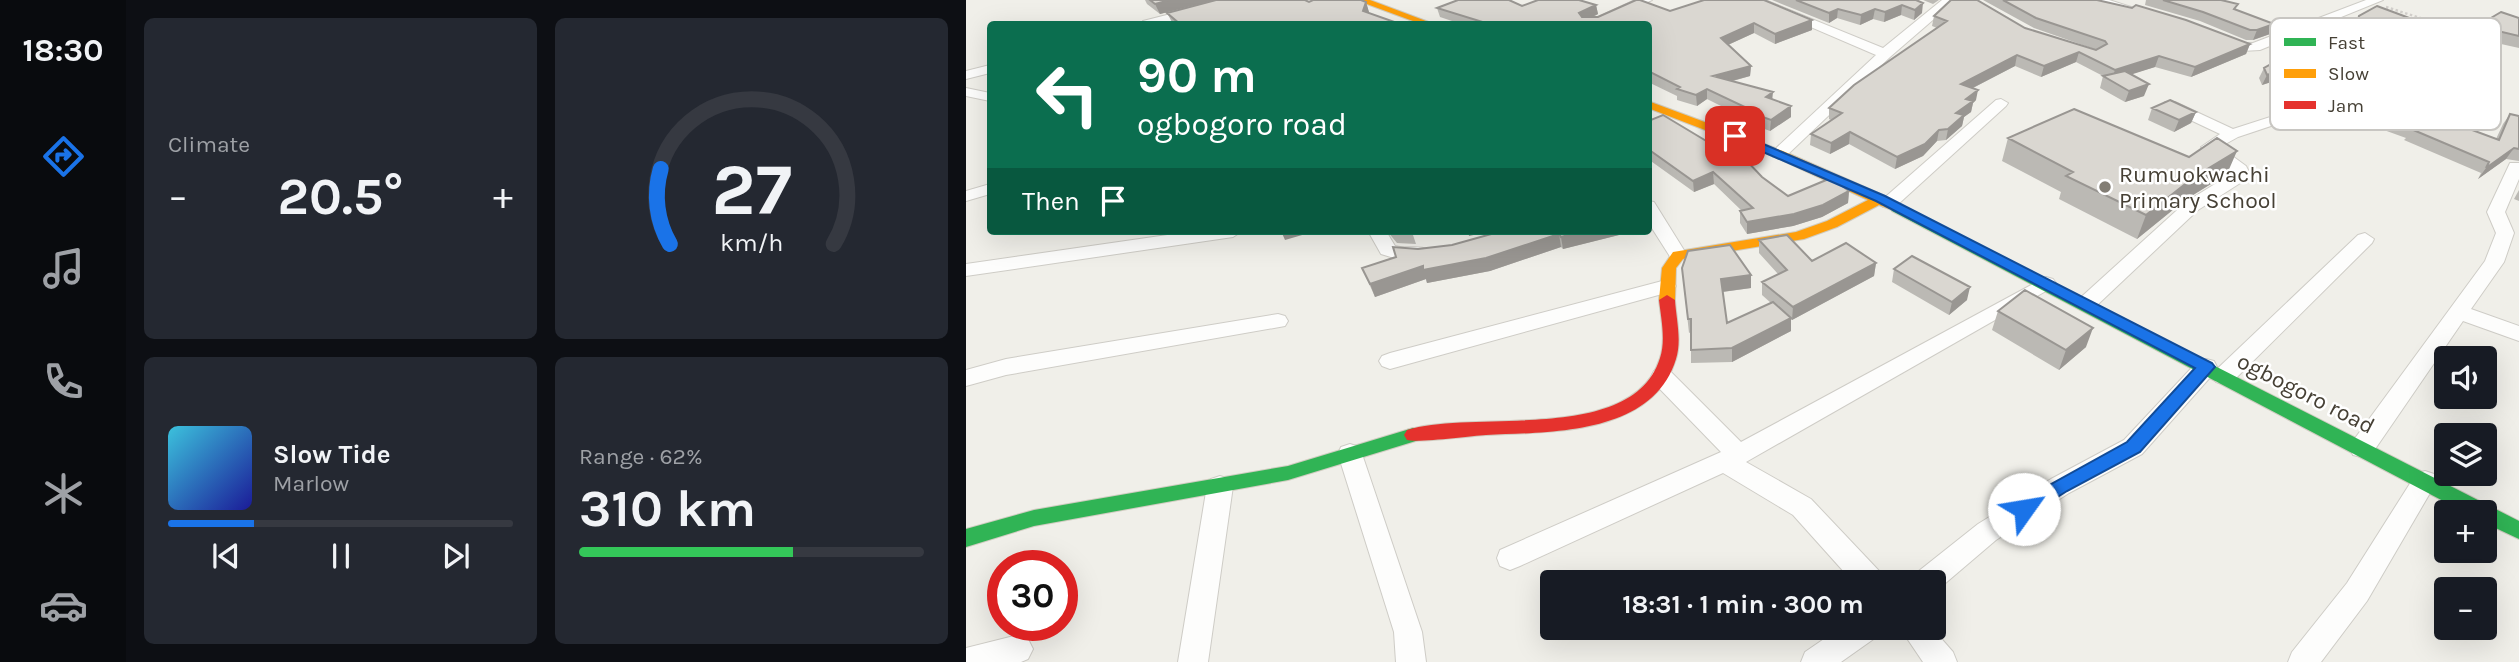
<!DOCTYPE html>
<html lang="en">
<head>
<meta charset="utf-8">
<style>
  :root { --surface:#171b24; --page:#242831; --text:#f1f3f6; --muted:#9ea1a6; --line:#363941; --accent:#1a73e8 }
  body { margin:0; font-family:Karla,sans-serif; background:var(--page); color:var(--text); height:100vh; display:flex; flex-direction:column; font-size:26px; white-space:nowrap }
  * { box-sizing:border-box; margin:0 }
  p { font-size:23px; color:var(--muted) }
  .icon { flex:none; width:38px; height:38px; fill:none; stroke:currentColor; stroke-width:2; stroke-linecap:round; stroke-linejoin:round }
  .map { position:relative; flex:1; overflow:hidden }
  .details { display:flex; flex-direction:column; gap:18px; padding:18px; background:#0d0f14; width:840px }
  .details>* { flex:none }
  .banner { position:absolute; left:21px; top:21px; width:665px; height:214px; border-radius:7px; box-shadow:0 7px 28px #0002; background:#0b6e4f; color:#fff; overflow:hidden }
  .buttons { position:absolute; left:1468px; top:346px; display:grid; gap:14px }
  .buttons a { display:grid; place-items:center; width:63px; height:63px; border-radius:7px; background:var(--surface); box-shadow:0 7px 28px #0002; font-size:35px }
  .speed { position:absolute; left:21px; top:550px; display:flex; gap:14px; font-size:35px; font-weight:700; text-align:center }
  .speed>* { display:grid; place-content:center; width:91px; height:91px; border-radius:50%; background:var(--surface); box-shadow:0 7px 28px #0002; line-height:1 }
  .speed .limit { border:10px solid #d22; background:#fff; color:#111 }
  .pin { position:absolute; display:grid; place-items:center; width:60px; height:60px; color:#fff; margin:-30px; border-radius:14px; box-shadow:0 4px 10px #0006 }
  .me { position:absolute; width:77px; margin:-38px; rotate:58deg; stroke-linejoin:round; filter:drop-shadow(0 0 5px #0008) }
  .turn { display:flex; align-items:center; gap:24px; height:147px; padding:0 35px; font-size:32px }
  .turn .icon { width:91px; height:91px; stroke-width:2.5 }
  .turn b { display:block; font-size:49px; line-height:60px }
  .then { display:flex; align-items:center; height:66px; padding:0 35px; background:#0003; gap:14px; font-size:26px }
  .big { font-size:52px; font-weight:700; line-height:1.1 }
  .details .tile { flex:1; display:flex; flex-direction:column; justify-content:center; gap:10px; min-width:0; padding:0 24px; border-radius:10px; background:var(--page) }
  .details .dial { align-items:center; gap:0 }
  .dial svg { height:182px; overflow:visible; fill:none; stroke:var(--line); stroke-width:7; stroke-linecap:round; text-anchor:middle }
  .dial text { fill:var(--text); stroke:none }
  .song { display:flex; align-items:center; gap:21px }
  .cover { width:84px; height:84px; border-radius:10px; background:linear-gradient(135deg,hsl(190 70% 55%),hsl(240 70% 35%)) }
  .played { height:7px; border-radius:4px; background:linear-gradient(90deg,var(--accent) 25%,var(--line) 25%) }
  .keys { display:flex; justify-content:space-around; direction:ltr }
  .heat { display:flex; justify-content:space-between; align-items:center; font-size:38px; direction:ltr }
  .charge { height:10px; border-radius:5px; background:linear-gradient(90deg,#34c759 62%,var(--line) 0) }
  .details .tiles { flex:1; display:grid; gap:18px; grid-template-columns:repeat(2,1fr) }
  .trip { position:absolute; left:574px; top:570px; width:406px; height:70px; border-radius:7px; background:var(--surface); box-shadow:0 7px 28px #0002; font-weight:700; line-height:70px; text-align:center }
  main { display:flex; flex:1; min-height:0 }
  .dock { display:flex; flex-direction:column; width:126px; justify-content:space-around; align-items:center; background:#090b0e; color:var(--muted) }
  .dock .icon { width:49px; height:49px }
  .dock .active { color:var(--accent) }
  .dock b { font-size:32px; color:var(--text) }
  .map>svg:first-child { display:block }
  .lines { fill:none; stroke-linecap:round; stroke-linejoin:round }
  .street-casing { stroke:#ceccc6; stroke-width:2 }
  .fast-casing { stroke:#d0ccc0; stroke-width:2 }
  .slow-casing { stroke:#d0ccc0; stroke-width:2 }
  .jam-casing { stroke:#d0ccc0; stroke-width:2 }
  .path { stroke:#d1ceca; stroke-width:2.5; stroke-dasharray:2.5 2.5; stroke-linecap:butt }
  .street { fill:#fdfdfc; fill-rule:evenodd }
  .fast { fill:#30b455; fill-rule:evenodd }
  .slow { fill:#ff9f0a; fill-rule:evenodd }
  .jam { fill:#e5322d; fill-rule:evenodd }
  .wall { fill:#bbb9b4 }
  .shaded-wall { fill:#999692 }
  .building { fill:#dad7d1; stroke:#999692; stroke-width:2 }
  .route { fill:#1a73e8; stroke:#114b97; stroke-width:2 }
  .poi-dot { fill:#827d74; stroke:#fff; stroke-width:2.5 }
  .labels { text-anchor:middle; stroke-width:5; stroke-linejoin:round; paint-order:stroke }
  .poi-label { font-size:23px; fill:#464035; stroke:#fff; text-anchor:start }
  .street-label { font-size:23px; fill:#464035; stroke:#fff }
  .key { fill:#fff; stroke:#c8c6c2; stroke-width:2 }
  .key-label { font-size:19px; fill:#464035 }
</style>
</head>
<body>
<main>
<nav class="dock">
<b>18:30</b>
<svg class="icon active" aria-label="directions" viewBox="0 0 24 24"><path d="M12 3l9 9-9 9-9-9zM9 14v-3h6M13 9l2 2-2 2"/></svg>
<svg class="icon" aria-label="music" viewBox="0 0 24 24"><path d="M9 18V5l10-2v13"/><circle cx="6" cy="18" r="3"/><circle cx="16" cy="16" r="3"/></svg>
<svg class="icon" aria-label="phone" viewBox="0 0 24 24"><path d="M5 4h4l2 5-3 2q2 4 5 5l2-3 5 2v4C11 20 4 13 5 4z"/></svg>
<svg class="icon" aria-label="climate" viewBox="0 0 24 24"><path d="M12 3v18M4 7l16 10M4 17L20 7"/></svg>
<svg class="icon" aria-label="car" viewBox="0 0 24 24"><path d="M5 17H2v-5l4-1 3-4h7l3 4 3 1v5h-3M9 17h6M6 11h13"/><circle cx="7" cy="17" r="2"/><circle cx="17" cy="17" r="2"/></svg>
</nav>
<section class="details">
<div class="tiles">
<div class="tile"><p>Climate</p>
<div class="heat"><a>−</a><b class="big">20.5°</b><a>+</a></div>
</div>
<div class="tile dial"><svg viewBox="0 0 100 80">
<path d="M14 69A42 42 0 1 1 86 69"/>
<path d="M14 69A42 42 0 0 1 10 36" stroke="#1a73e8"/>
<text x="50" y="56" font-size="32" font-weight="700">27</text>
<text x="50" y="72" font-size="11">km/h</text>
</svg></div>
<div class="tile">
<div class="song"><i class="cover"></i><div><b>Slow Tide</b><p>Marlow</p></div></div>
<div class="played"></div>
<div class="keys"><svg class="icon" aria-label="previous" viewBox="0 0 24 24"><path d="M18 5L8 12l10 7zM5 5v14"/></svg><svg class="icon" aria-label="pause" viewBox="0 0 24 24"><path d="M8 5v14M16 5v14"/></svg><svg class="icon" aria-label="next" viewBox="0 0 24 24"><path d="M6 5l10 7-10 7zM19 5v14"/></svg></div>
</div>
<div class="tile"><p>Range · 62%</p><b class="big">310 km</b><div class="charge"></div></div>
</div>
</section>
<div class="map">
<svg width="1553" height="662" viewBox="0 0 1553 662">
  <rect width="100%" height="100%" fill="#f0efe9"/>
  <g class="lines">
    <defs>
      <path id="street" d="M260,0H281L195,24H176L177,21Z
        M669,0H686L633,24H617Z
        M782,0H799L917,48L976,0H990L924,57L819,157H807L805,154L807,151L910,55Z
        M1123,0H1143L1184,13L1178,17Z
        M1400,0H1417L1294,50L1276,51L1251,40L1258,36L1278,43H1287Z
        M1376,41L1463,71L1465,74L1463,77H1453L1371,48L1369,45Z
        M24,65V73L0,79V71Z
        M0,88L24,93V101L0,96Z
        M1369,96L1376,100L1374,103L1272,137L1254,147L1280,166L1282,170L1279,180L1232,210L1127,309H1113L1110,304L1113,299L1220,202L1265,174L1235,147L1254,134L1199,108L1196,105L1199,102H1209L1267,129Z
        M1035,99L1042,103L1040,106L929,207H917L914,203L917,199L1030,100Z
        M1544,163H1553V179L1539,212L1548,233L1538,262L1505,309L1553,326V341L1497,321L1405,455L1396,457L1387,455L1384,448L1387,441L1519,261L1530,233L1521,212Z
        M24,184V194L0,201V191Z
        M682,201L688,202L721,255L719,259H705L703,255L682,222Z
        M229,231H276L267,237L0,276V264Z
        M402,231H420L429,246C441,250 458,243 465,253L463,257L438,261L415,254Z
        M1399,233L1408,239L1406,243L1266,382L1258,384L1250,382L1247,376L1250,370L1392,235Z
        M1080,277L1087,279L1090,283L1087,287L780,462L845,499L916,574L920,583H888L827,515L757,473L554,566L544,570L534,566L531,558L534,550L755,452L688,383L685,377L688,371L696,369L704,371L775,442Z
        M700,280L707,281L710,286L707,291L424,369L416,366L413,361L416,356L424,353Z
        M312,314L319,316L322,321L319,326L40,375L0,386V370L40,359Z
        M1240,359L1248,361L1251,367L1248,373L1176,454L1103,493L1030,540L969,592L968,583H945L949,574L1012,524L1085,479L1158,440L1232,361Z
        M384,444L393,447L396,454L456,632L460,662H430L428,632L372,454L375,447Z
        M1459,471L1468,474L1471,481L1401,601L1355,662H1322L1326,652L1381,583L1450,474Z
        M254,476L263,479L267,486L242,662H212L241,486L245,479Z
        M874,628H913L909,638L875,662H835L839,652Z
        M934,628H966L987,652L991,662H957Z
        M52,635L62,639L67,649L62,659L55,662H0V648Z"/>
      <path id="fast" d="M931,204L1553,521V539L1519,523V513H1500L926,211L924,208Z
        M447,428L453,430L456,435L453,440L322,480L68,526L0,547V529L68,510L322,466Z"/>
      <path id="slow" d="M390,0H404L468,24H455Z
        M682,101L817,151L919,196L938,208L931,212L913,205L871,227L838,239L717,259L710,268L709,300L706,304H696L693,300L696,268L707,252L830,232L861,221L902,200L809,157L682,108Z"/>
      <path id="jam" d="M701,295L709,300C710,318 716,340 710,359C687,435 585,432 520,435C504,436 452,443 441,440L438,435L441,430C508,409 667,445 694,358C700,340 695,318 693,300Z"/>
    </defs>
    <!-- street casing -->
    <use href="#street" class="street-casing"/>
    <!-- fast casing -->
    <use href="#fast" class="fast-casing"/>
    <!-- slow casing -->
    <use href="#slow" class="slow-casing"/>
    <!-- jam casing -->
    <use href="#jam" class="jam-casing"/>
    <!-- path -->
    <path class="path" d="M1420,7L1495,31"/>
    <!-- street -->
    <use href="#street" class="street"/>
    <!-- fast -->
    <use href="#fast" class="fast"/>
    <!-- slow -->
    <use href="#slow" class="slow"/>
    <!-- jam -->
    <use href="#jam" class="jam"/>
  </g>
  <!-- wall -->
  <path class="wall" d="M179,0H249L194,14L181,4Z
    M806,0H950L956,13L948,20L935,15L918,22L907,19L894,25L871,18L863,23Z
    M957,0H973L967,4Z
    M1017,0H1131L1284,44L1280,54L1225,77L1189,67L1165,74L1178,96L1159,102L1134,88L1137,76L1110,62L1075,77L1049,66L1007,88L1010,100L1007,103L1005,112L998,117L996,126L980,140L971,141L957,156L929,169L883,144L864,154L844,145L845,134L865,120L863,119V108L971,28L966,26L968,16L1059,28L1131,50L1068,28Z
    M1180,0H1255L1304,34L1287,40H1280L1234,21L1179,5Z
    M343,2H400L403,13L434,24H207L201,13Z
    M630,5L632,14L627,17L704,11L846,30L809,44L788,33L762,45L785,66L784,76L767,81L806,99L825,106V117L804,131L777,121V117L741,99L731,106L711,100V96L682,82V24H495L474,17L471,8Z
    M1393,16L1465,26L1460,36L1417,52L1371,36L1376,26L1387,29Z
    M1553,18V48L1526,42L1490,58L1485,48L1491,38Z
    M1359,34L1402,50L1397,60L1385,64L1376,59L1296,85L1293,78L1298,68Z
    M1528,90L1458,112L1530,139L1537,124L1544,114L1553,116V161L1540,159L1512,179L1515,173L1438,140L1440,138L1393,121L1399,110L1448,109L1447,106L1453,95Z
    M1186,108L1230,112L1225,123L1208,132L1182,120Z
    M682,119L796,177L822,196L883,191L882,203L856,217L827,226L781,234L774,223V211H776L748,184L728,192L682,159Z
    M1042,138L1261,174L1219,200L1171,239L1093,199L1095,192L1036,161Z
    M1553,190V201L1548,199Z
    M421,231H451L446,232L450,244L431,243Z
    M536,231H669L597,249L595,247L524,271L461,283L460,279L409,297L396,268L452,249L486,245Z
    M793,240L846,261L910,263L908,276L826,320H825V331L766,362L725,363V332L723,333L716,268L785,288L757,292L761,323L805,303L796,295V282L812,274L793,253Z
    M928,269L1001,300L983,315L926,282Z
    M1032,311L1120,347L1093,370L1026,330Z"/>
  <!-- shaded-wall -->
  <path class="shaded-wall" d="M204,0H249L194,14L189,4Z
    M400,2L403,12L400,22L397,11Z
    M957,3L956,13L948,20L949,10Z
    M630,5L632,14L614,23L613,13Z
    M936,5L935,15L918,22L919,12Z
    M872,9L871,18L863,23V13Z
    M909,9L907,19L894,25L895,15Z
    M846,20V30L809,44V34Z
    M788,23V33L755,48V38Z
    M1308,24L1304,34L1287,40L1291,30Z
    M1465,26L1460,36L1417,52L1422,42Z
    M1532,31L1526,42L1490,58L1496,47Z
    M1284,44L1280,54L1225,77L1229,67Z
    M1381,49L1376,59L1296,85L1301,75Z
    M1402,50L1397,60L1385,64L1390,54Z
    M1113,52L1110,62L1075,77L1078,66Z
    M1051,55L1049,66L993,95L995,84Z
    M1193,56L1189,67L1145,81L1149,70Z
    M785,66L784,76L747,86V76Z
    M1535,80L1528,90L1450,115L1457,104Z
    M1183,84L1178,96L1159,102L1163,91Z
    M741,89V99L731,106L730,95Z
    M1012,90L1010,100L1007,103L1005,112L998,117L996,126L980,140L982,129L990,113L1000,99Z
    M807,92L806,102L800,97Z
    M825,106V117L804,131L805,120Z
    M1230,112L1225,123L1208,132L1213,120Z
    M973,130L971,141L957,156L929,169L931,157Z
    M884,132L883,144L864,154L865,143Z
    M1548,148L1540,159L1512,179L1520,168Z
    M1271,151L1261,174L1219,200L1171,239L1180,215L1228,177Z
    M747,172L748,184L728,192L727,181Z
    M883,191L882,203L856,217L827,226L781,234V222Z
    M315,231H350L319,240Z
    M502,231H526L503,236Z
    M617,231H669L597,249L595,237Z
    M593,234L595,247L524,271L461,283L460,279L409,297L404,284L457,266Z
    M910,263L908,276L826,320L827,307Z
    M785,275V288L755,292V279Z
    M1004,287L1001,300L983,315L986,302Z
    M825,318V331L766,362V348Z
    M1127,328L1120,347L1093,370L1100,350Z"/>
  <!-- building -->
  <path class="building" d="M184,0H204L189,4Z
    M250,0H339L343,2L347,0H395L400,2L397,11L434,24H214L201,13Z
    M492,0H543L556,6L572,0H613L630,5L613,13L616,17H632L670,0H674L704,11L738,0H798L846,20L809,34L788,23L755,38L785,66L747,76L807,92L800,97L825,106L805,120L777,110L781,108L741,89L730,95L711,89L714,87L682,71V24H523L471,8Z
    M830,0H950L957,3L949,10L936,5L919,12L909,9L895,15L872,9L863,13Z
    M985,0H1011L1059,28L1130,50L1141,44L1139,41L1070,18L1037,0H1131L1166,8L1170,5L1220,20L1284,44L1229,67L1193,56L1149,70L1113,52L1078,66L1051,55L995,84L1012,90L1000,99L1007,101L990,113L998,115L982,129L973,130L959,144L931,157L884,132L865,143L845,134L876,113L863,108L888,85L981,21L968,16Z
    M1197,0H1255L1272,4L1268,9L1308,24L1291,30H1284L1237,12Z
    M1411,6L1465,26L1422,42L1376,26L1390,29L1393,16Z
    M1535,12L1553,18V36L1532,31L1496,47L1491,38Z
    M1359,34L1402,50L1390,54L1381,49L1301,75L1298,68Z
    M1159,71L1183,84L1163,91L1137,76Z
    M1420,98L1533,140L1544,114L1553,116V149L1548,148L1520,168L1523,162L1445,129L1448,127L1399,110Z
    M1204,100L1230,112L1213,120L1186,108Z
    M1108,109L1223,157L1251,138L1271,151L1228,177L1180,215L1100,176L1107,172L1042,138Z
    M697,115L747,145L762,141L796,177L822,196L865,178L883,191L857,205L828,214L781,222L774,211L787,208L747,172L727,181L682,149V119L685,120Z
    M536,231H617L595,237L593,234L520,258L457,270V266L404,284L396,268L430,257L427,247L452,249L486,245Z
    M821,235L846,261L880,243L910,263L827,307L796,282L821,270L793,240Z
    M764,245L785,275L755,279L761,323L807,302L825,318L766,348L725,350V319H722L716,268L722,251Z
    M946,256L1004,287L986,302L928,269Z
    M1059,290L1127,328L1100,350L1032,311Z"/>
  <!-- route -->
  <path class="route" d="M769,132L919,196L1246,363L1249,367L1174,452L1101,491L1065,514L1058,517L1051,514L1048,509L1051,503L1161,442L1229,368L910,201L765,138L763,136Z"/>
  <!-- markers -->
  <circle class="poi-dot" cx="1139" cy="187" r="7"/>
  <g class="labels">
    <!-- poi labels -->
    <g class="poi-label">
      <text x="1153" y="182">Rumuokwachi<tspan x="1153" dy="26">Primary School</tspan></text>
    </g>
    <!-- street labels -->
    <g class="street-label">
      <text transform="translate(1340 393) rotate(27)" y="8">ogbogoro road</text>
    </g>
  </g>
  <!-- legend -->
  <rect x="1304" y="18" width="231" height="112" rx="10" class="key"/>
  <rect x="1318" y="38" width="32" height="8" fill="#30b455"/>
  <rect x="1318" y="69" width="32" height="9" fill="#ff9f0a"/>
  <rect x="1318" y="101" width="32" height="8" fill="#e5322d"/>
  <g class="key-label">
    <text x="1362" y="49">Fast</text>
    <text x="1362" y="80">Slow</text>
    <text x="1362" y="112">Jam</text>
  </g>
</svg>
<div class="buttons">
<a><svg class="icon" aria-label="sound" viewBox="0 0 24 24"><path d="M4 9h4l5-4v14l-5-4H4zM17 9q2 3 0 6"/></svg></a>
<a><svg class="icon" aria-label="layers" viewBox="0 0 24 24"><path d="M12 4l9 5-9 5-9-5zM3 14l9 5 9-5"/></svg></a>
<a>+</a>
<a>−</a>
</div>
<div class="speed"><div class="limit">30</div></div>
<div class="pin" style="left:769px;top:136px;background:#d93025"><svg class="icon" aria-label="arrive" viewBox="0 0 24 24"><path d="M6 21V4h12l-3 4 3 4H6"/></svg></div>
<svg class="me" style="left:1058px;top:509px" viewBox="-20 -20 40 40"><circle r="19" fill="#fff"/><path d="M0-13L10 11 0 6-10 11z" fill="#1a73e8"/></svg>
<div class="trip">18:31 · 1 min · 300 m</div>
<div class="banner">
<div class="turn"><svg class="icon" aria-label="left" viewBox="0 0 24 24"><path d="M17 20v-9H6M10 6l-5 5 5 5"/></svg><div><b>90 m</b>ogbogoro road</div></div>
<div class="then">Then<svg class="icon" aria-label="arrive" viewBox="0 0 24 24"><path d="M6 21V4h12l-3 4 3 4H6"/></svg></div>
</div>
</div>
</main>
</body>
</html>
